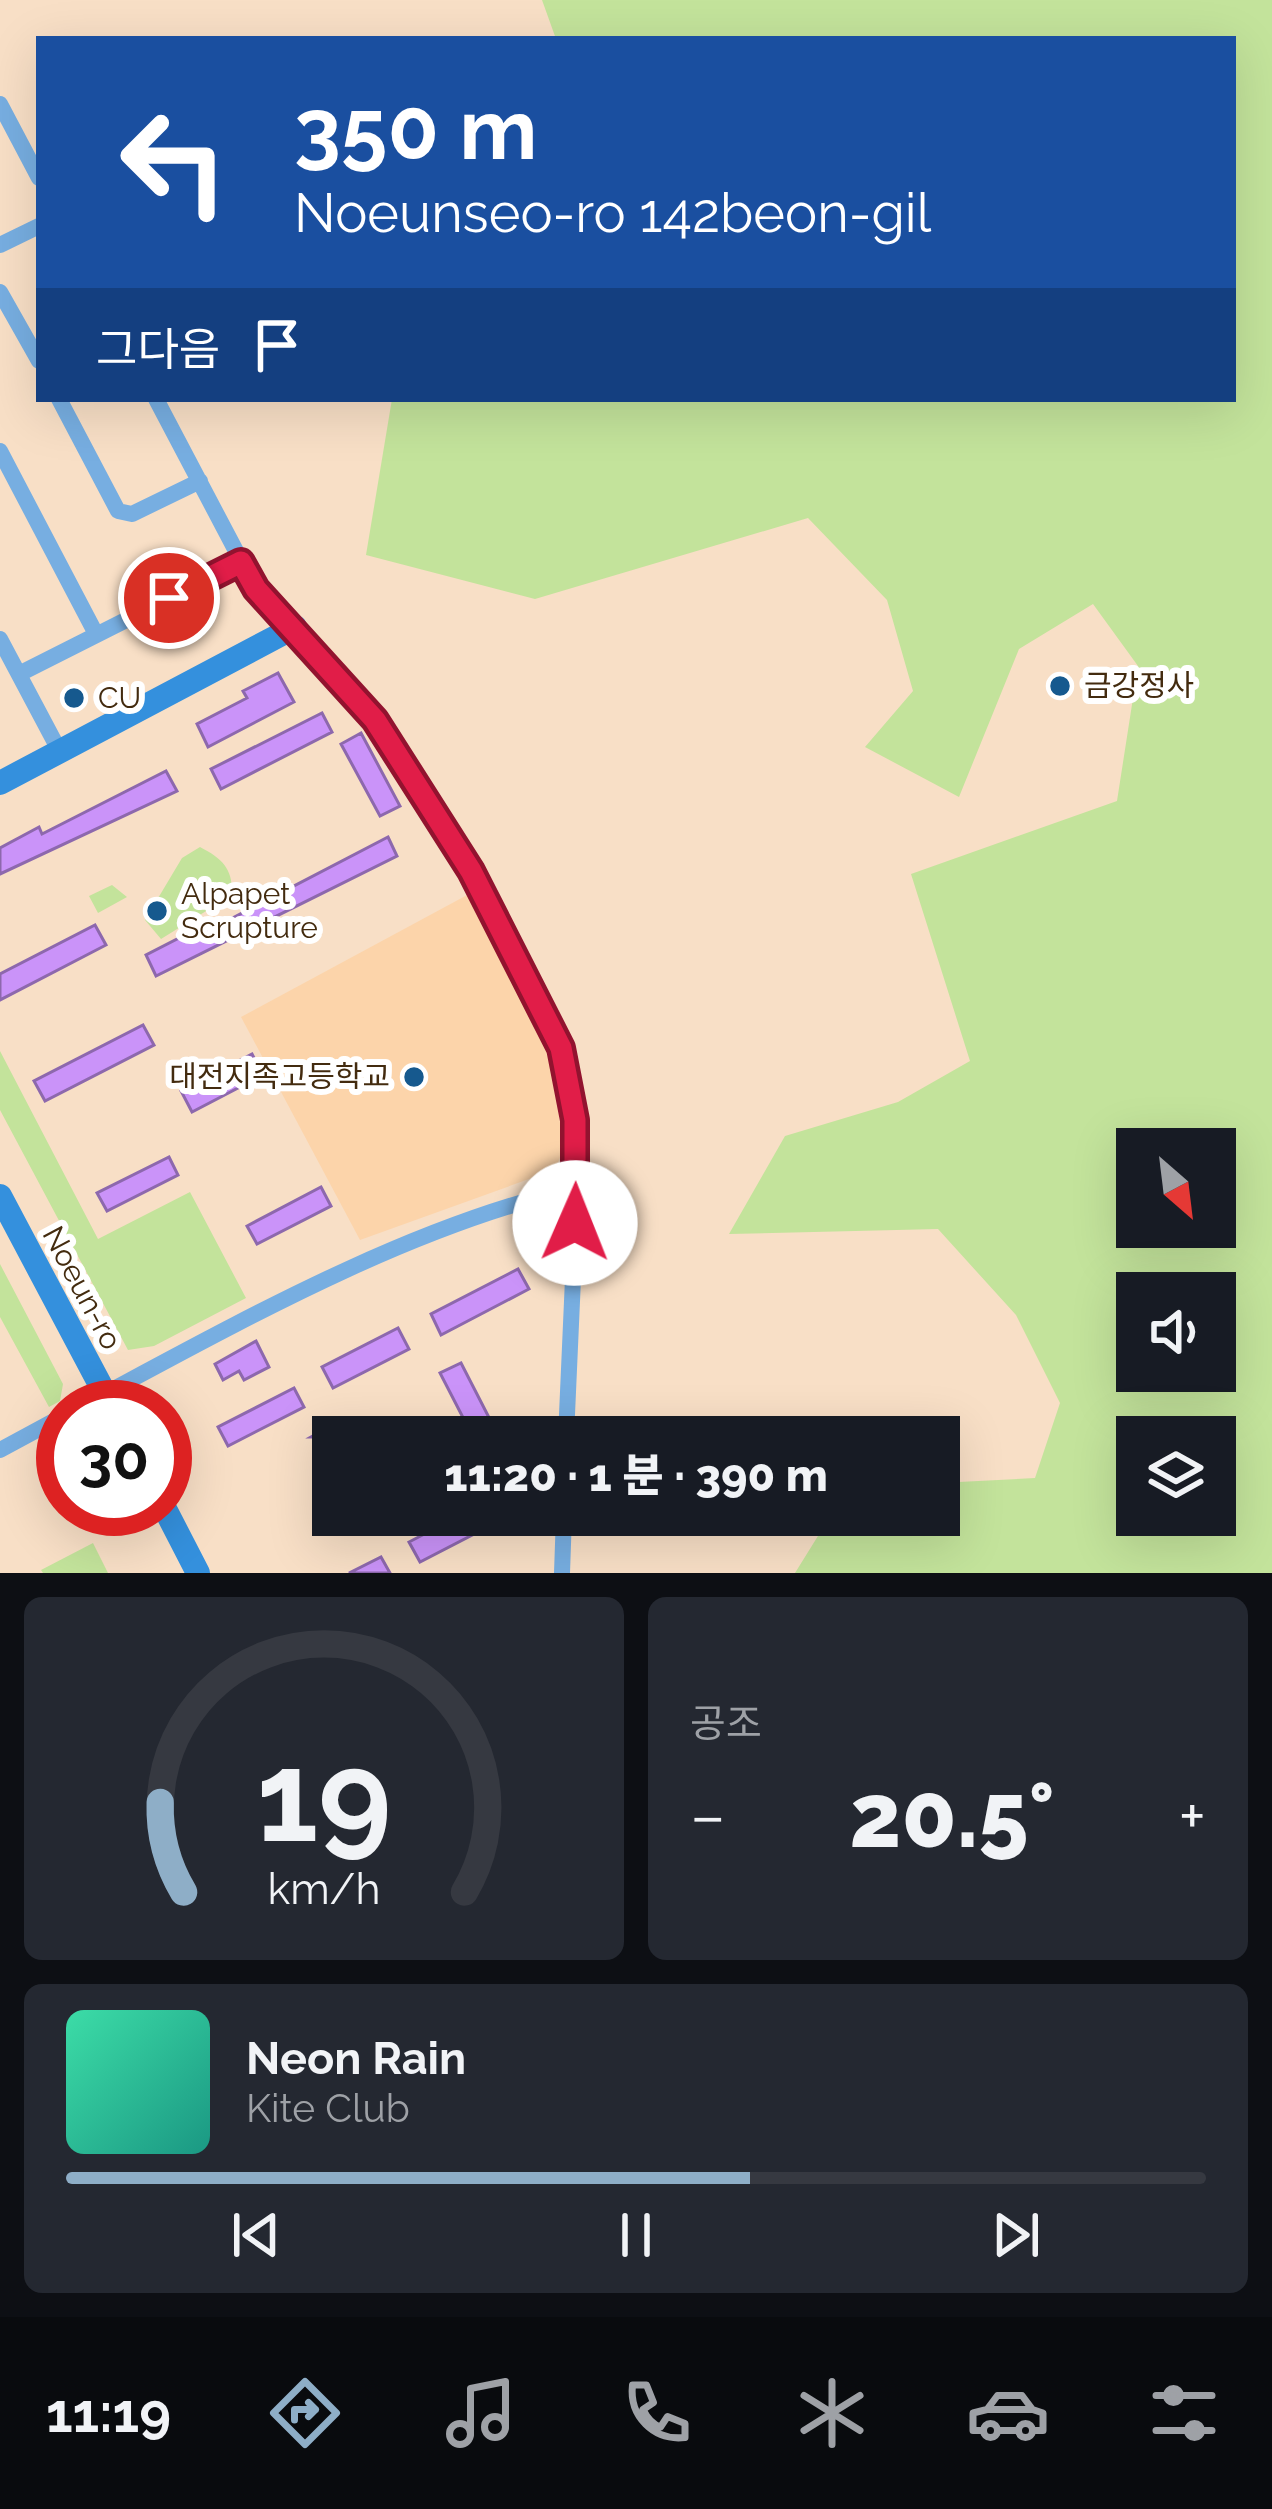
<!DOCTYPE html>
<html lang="ko">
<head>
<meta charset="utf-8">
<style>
  :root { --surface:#171b24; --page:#242831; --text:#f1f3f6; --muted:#9ea1a6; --line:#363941; --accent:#8eaec7 }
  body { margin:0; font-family:Raleway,"Noto Sans KR",sans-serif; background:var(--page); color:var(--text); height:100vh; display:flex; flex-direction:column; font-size:45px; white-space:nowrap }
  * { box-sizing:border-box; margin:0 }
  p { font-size:39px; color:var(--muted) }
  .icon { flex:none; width:66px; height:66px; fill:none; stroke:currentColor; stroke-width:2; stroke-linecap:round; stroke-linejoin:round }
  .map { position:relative; height:1573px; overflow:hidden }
  .panel { display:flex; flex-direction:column; gap:24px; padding:24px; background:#0d0f14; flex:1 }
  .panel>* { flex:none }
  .guide { position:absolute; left:36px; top:36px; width:1200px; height:366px; border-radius:0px; box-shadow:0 12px 48px #0002; background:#1a4fa0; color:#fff; overflow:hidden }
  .needle { width:78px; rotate:152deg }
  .fabs { position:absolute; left:1116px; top:1128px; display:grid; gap:24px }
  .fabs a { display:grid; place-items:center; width:120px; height:120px; border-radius:0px; background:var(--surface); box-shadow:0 12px 48px #0002; font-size:60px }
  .speed { position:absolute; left:36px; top:1380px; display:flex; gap:24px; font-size:60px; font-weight:700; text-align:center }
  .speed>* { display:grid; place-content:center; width:156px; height:156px; border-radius:50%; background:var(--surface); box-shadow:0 12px 48px #0002; line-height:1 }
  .speed .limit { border:18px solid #d22; background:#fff; color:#111 }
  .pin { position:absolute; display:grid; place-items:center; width:102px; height:102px; color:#fff; margin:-51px; border:6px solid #fff; border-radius:50%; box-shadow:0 3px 12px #0007 }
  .me { position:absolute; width:132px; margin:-66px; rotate:1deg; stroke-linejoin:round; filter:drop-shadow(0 0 9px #0008) }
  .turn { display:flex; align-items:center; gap:42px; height:252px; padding:0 60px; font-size:54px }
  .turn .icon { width:156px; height:156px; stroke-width:2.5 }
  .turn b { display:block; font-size:84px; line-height:102px }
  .then { display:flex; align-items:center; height:114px; padding:0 60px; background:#0003; gap:24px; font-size:45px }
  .big { font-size:90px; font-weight:800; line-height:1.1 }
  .panel .card { flex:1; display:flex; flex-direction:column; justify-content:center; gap:18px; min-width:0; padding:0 42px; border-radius:18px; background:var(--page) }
  .panel .dial { align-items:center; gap:0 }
  .dial svg { height:312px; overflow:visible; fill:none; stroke:var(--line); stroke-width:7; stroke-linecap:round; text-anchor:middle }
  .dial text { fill:var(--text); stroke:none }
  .song { display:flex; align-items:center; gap:36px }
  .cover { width:144px; height:144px; border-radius:18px; background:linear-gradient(135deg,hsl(160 70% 55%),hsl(170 70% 35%)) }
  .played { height:12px; border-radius:6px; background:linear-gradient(90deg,var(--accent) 60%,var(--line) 60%) }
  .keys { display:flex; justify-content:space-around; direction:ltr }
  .heat { display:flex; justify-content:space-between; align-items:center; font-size:66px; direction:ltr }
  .panel .tiles { flex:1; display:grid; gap:24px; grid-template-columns:1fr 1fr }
  .card:last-child { grid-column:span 2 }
  .trip { position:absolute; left:312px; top:1416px; width:648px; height:120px; border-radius:0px; background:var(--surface); box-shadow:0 12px 48px #0002; font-weight:800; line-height:120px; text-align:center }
  .menu { display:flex; height:192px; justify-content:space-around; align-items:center; background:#090b0e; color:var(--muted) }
  .menu .icon { width:84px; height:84px }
  .menu .current { color:var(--accent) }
  .menu b { font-size:54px; color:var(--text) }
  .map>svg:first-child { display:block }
  .built { fill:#fcd4aa }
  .green { fill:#c3e39b; fill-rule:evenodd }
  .building { fill:#ca93f9; stroke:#8d68ad; stroke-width:3 }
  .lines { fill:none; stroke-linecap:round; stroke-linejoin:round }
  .street { stroke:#77aee1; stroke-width:16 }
  .secondary { stroke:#3490dd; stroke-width:24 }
  .route-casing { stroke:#92132f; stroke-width:30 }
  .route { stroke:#e11d48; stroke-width:21 }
  .poi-dot { fill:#16598e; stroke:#fff; stroke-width:4.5 }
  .labels { text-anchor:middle; stroke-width:12; stroke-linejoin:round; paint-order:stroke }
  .poi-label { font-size:30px; fill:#432b0f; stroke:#fff; text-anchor:start }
  .street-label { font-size:30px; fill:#432b0f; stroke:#fff }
</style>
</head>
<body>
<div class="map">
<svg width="1272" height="1573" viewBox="0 0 1272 1573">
  <rect width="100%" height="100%" fill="#f8dfc6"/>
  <!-- built -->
  <path class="built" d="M469,894L550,1053L564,1150L554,1170L360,1240L241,1017Z"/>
  <!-- green -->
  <path class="green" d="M542,0H1272V1573H795L831,1515H939V1483L1035,1478L1060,1403L1016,1315L938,1229L729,1234L785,1136L898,1102L970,1061L911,874L1117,801L1138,666L1093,604L1019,649L959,797L865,747L913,691L887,600L808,518L535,599L366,555L392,399H1233V39H556ZM1137,1149H1215V1227H1137ZM1137,1293H1215V1371H1137ZM1137,1437H1215V1515H1137Z
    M200,847C223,859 233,869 232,895L161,939L145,920L182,858Z
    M112,885L127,897L98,913L89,896Z
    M0,1051L98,1239L190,1192L246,1298L154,1346L128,1350L0,1110Z
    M0,1264L63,1384L60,1401L49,1407L0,1317Z
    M93,1543L108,1573H43L41,1570Z"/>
  <!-- building -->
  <path class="building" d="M278,673L294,702L208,747L197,724L247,698L243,691Z
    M322,713L332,732L221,789L211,769Z
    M361,733L400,806L380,816L341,744Z
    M166,771L177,791L0,874V848L39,827L42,834Z
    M388,837L397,856L156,976L146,955L218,918L221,924Z
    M95,925L106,945L0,1000V974Z
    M143,1025L154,1045L45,1101L34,1081Z
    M252,1054L263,1075L192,1112L181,1091Z
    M169,1157L178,1175L107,1211L97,1193Z
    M321,1187L331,1206L257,1244L247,1226Z
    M518,1269L529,1289L441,1335L431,1314Z
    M398,1328L409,1349L333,1388L322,1367Z
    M256,1341L269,1367L244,1380L239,1371L223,1380L215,1364Z
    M461,1363L499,1437H473L440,1373Z
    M294,1388L304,1407L228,1446L218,1427Z
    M338,1422L346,1437H333V1464L319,1437H311Z
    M461,1515H511L420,1562L409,1542Z
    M381,1557L390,1573H349Z"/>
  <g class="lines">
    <!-- street -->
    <path class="street" d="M0,104L39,178
      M0,245L39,226
      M0,292L39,361
      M59,399L118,511L132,514L200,481
      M156,399L256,589L375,720L471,871L561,1048L575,1121L577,1188L566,1437
      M0,451L96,634
      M0,639L60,752
      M19,674L241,562
      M80,1407C232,1326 409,1225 577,1188
      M0,1450L63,1416
      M562,1573L564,1515"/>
    <!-- secondary -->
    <path class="secondary" d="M0,783L295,627
      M0,1196L112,1407
      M165,1509L198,1573"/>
  </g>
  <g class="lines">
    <defs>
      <path id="route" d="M169,598L241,562L256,589L375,720L471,871L561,1048L575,1120V1223"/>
    </defs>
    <!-- route casing -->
    <use href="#route" class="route-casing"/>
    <!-- route -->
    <use href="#route" class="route"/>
  </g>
  <!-- markers -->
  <g class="poi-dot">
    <circle cx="1060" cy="686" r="12"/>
    <circle cx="74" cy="698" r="12"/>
    <circle cx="157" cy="911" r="12"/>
    <circle cx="414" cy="1077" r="12"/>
  </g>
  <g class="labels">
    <!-- poi labels -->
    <g class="poi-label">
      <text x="1084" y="696">금강정사</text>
      <text x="98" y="708">CU</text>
      <text x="181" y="904">Alpapet<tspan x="181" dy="34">Scrupture</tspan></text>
      <text x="390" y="1087" text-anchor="end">대전지족고등학교</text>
    </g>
    <!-- street labels -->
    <g class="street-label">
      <text transform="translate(82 1288) rotate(62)" y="10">Noeun-ro</text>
    </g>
  </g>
</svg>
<div class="fabs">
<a><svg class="needle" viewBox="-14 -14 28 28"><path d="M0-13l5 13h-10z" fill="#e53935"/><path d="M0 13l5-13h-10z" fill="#9ea1a6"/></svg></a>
<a><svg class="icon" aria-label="sound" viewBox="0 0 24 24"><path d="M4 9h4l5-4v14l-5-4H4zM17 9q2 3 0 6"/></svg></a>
<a><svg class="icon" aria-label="layers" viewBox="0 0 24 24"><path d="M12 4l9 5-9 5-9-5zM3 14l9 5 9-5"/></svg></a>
</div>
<div class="speed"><div class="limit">30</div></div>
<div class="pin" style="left:169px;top:598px;background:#d93025"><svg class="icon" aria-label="arrive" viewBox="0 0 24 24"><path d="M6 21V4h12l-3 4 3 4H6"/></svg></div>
<svg class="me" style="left:575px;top:1223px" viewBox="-20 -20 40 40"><circle r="19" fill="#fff"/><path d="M0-13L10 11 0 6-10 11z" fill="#e11d48"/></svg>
<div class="trip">11:20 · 1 분 · 390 m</div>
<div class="guide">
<div class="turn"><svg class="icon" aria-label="left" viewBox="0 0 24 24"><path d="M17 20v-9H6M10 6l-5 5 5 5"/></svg><div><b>350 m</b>Noeunseo-ro 142beon-gil</div></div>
<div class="then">그다음<svg class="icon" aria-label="arrive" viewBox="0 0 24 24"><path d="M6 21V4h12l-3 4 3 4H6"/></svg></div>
</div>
</div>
<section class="panel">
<div class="tiles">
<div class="card dial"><svg viewBox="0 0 100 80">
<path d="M14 69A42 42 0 1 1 86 69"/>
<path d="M14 69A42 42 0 0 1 8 46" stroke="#8eaec7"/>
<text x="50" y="56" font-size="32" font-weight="700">19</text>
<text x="50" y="72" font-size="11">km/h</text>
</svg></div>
<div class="card"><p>공조</p>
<div class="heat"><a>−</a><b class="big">20.5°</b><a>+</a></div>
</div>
<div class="card">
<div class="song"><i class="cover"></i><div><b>Neon Rain</b><p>Kite Club</p></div></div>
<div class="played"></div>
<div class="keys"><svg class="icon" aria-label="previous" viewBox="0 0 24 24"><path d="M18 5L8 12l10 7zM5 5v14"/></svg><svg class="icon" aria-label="pause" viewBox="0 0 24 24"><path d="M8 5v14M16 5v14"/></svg><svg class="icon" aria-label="next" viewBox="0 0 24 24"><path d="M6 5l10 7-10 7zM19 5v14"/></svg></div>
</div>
</div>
</section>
<nav class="menu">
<b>11:19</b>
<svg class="icon current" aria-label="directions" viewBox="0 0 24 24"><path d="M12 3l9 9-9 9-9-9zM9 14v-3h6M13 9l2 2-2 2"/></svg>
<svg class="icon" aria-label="music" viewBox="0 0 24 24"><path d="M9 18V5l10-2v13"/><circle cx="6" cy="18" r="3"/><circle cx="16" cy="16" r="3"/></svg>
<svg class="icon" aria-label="phone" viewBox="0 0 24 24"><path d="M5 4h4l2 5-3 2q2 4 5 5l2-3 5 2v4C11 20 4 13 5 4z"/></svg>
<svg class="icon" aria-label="climate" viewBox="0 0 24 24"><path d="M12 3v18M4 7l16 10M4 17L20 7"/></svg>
<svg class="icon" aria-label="car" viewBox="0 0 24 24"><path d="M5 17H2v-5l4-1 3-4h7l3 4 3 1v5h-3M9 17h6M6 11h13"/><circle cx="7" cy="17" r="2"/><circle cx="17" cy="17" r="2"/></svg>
<svg class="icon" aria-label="filters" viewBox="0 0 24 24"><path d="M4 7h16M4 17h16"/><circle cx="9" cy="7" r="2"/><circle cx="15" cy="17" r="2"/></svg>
</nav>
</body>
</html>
